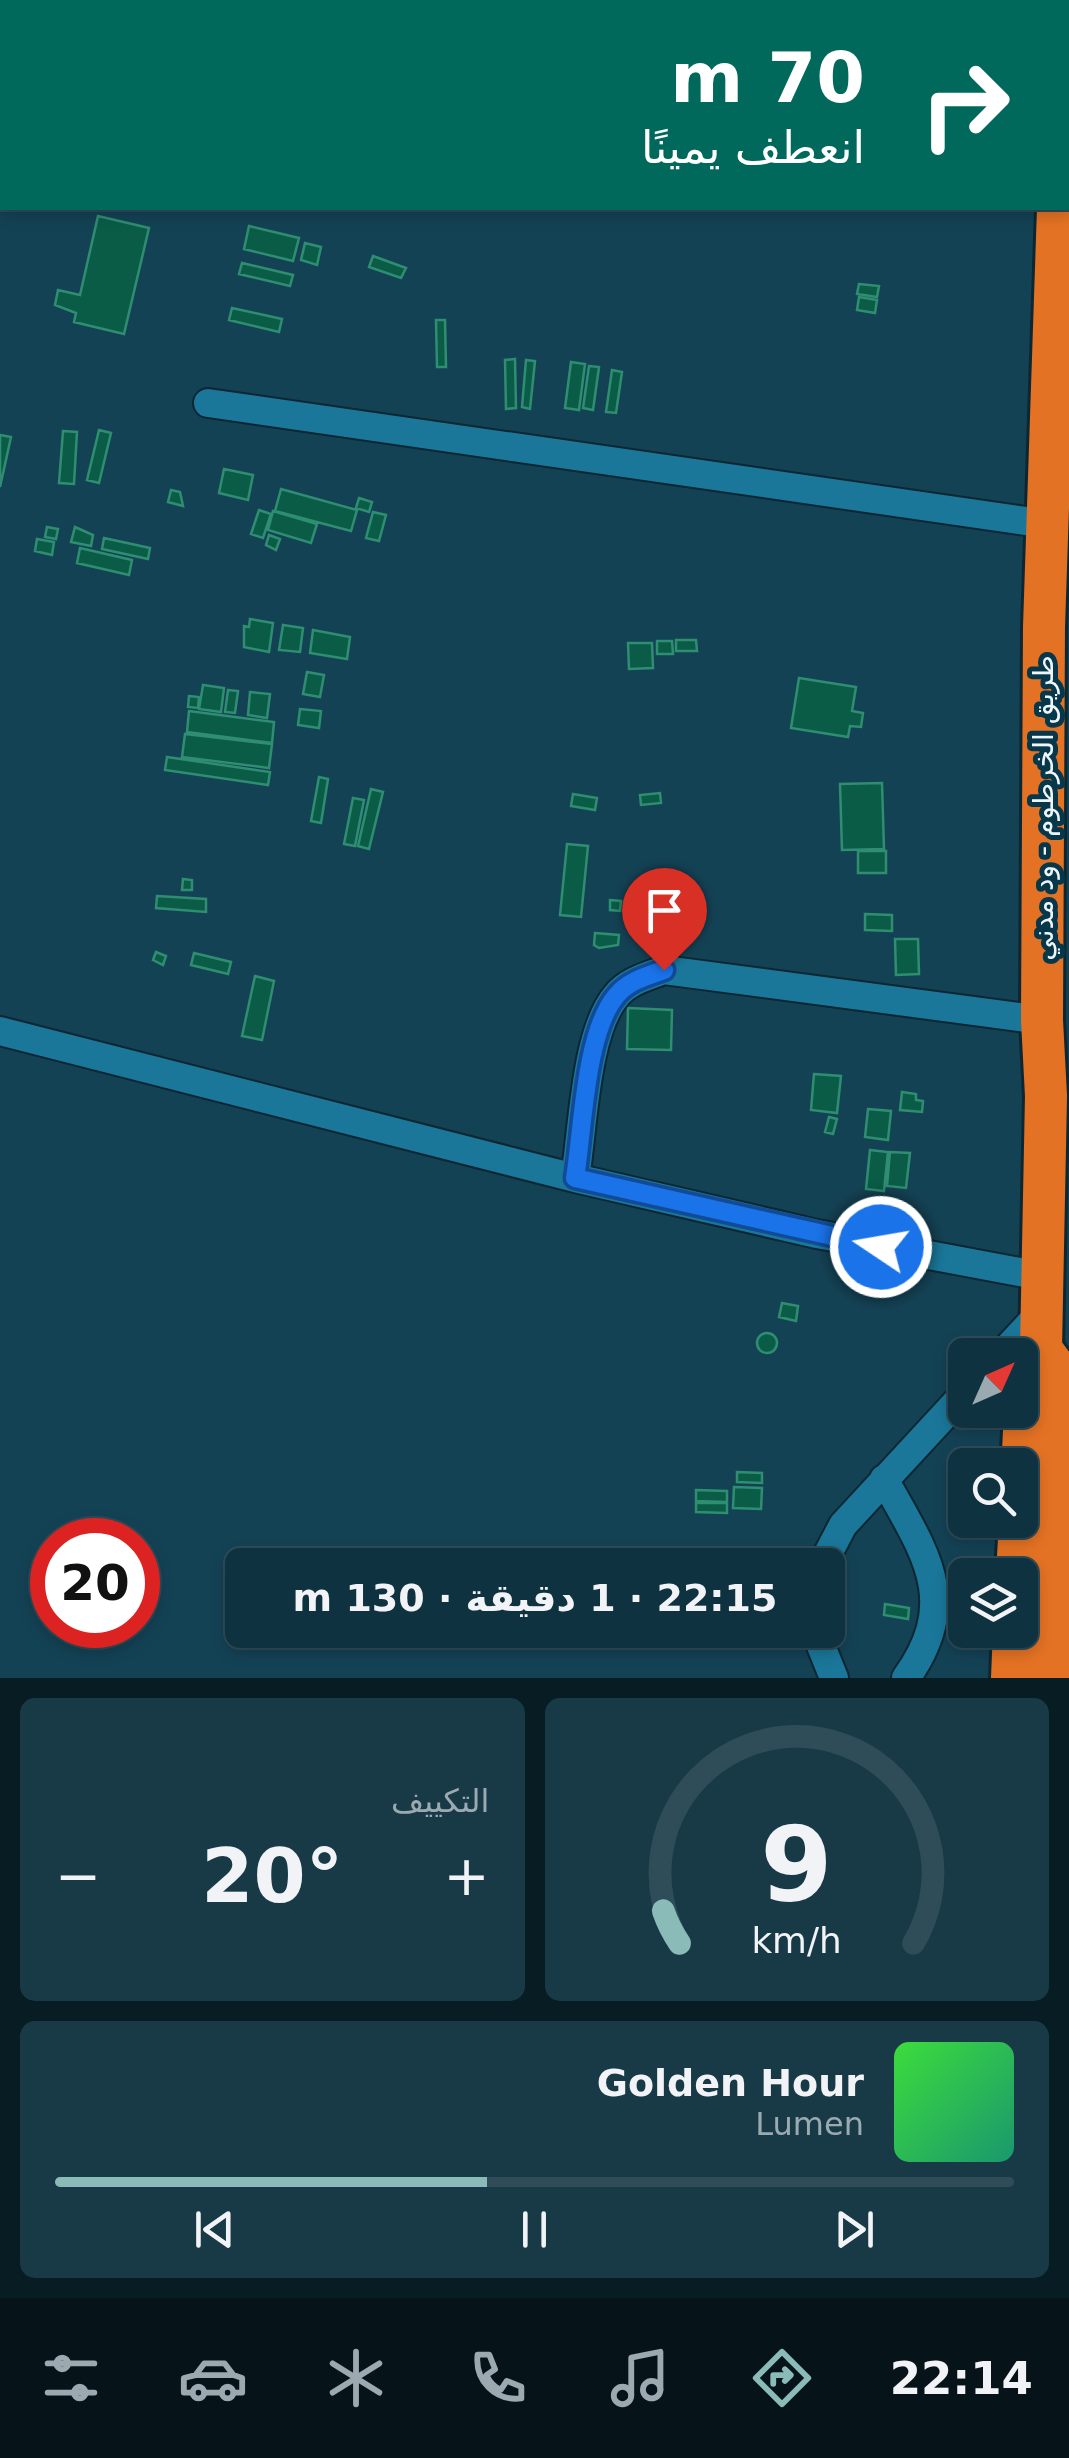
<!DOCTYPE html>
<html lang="ar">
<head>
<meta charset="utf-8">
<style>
  :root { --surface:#0f3240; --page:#183a47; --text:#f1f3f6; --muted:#9baab1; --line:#2f4d59; --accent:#8bbbb9 }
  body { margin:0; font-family:"DejaVu Sans","Noto Naskh Arabic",sans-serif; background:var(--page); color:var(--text); direction:rtl; height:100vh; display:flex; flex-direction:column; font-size:38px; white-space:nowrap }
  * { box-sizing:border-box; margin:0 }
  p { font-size:32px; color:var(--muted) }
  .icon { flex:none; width:55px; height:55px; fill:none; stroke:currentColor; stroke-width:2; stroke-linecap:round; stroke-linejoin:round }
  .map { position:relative; height:1678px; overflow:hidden; direction:ltr }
  .details { display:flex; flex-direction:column; gap:20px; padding:20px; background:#081c23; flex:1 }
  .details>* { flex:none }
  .top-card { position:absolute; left:0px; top:0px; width:1070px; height:210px; box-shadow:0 5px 15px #0003,0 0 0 2px var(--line); direction:rtl; background:#00695c; color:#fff; overflow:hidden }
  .needle { width:65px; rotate:45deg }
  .tools { position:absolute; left:948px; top:1338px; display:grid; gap:20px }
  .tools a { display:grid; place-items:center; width:90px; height:90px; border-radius:15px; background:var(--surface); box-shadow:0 5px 15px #0003,0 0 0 2px var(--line); font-size:50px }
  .speed { position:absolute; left:30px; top:1518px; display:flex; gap:20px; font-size:50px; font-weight:700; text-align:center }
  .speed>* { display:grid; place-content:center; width:130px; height:130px; border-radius:50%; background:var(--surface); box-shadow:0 5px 15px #0003,0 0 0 2px var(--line); line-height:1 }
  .speed .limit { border:15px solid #d22; background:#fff; color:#111 }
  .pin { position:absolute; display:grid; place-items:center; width:85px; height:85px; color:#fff; margin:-102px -42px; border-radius:50% 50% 50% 0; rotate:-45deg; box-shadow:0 0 10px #0007 }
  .pin .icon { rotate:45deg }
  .me { position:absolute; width:110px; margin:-55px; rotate:282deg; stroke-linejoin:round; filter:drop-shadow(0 0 8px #0008) }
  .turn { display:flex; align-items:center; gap:35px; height:210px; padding:0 40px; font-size:45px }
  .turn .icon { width:130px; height:130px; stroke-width:2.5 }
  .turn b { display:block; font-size:70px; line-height:85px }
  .big { font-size:75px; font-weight:800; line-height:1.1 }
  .details .tile { flex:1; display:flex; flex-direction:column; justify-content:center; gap:15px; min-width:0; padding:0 35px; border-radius:15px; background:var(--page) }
  .details .dial { align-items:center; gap:0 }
  .dial svg { height:260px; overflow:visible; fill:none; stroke:var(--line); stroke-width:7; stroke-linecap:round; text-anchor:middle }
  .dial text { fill:var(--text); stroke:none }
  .song { display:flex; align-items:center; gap:30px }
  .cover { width:120px; height:120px; border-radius:15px; background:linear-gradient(135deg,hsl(120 70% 55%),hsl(160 70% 35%)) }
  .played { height:10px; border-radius:5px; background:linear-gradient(90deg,var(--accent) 45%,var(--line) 45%) }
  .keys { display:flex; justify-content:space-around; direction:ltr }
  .heat { display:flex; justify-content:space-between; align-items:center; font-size:55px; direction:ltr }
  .details .tiles { flex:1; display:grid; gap:20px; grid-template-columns:1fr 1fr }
  .tile:last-child { grid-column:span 2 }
  .trip { position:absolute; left:225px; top:1548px; width:620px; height:100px; border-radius:15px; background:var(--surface); box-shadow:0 5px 15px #0003,0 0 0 2px var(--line); font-weight:800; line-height:100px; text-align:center; direction:rtl }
  .tab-bar { display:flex; height:160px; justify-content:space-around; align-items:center; background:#06141a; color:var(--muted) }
  .tab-bar .icon { width:70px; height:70px }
  .tab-bar .active { color:var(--accent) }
  .tab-bar b { font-size:45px; color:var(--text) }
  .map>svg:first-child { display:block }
  .building { fill:#0a5c47; stroke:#2f8d71; stroke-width:2.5 }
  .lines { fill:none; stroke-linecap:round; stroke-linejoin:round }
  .minor-casing { stroke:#0c2732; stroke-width:32 }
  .highway-casing { stroke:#0c2732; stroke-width:48 }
  .minor { stroke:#1a779a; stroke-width:28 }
  .highway { stroke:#e47224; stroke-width:42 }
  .route-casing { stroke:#114b97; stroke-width:25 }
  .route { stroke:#1a73e8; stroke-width:18 }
  .labels { text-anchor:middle; stroke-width:10; stroke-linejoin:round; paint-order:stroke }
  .street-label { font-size:28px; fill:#eff6fa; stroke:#06374a }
</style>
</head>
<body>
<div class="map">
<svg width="1069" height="1678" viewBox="0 0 1069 1678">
  <rect width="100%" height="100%" fill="#144255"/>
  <!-- building -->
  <path class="building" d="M98,216L149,228L124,334L74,322L76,313L55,305L58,290L80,295Z
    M249,226L299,238L293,261L244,249Z
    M305,243L321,247L317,265L301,260Z
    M373,256L406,268L401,278L369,267Z
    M242,263L293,275L290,286L239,274Z
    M859,284L879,286L877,297L857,294Z
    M859,297L877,300L875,313L857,310Z
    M232,308L282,319L279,332L229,320Z
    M436,320H445L446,367H437Z
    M515,359L516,408L506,409L505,360Z
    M526,360L535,361L530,409L522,407Z
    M571,362L585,364L579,410L565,408Z
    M589,366L599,367L593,410L583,408Z
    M612,370L622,372L616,413L606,412Z
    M99,430L111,433L99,483L87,480Z
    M63,431L77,432L74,484L59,483Z
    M0,435L11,437L0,487Z
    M224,469L253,475L248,500L219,493Z
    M281,489L357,510L351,531L275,511Z
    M171,490L180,492L183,506L168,502Z
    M359,498L372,502L369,512L356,508Z
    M259,510L271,514L263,538L251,534Z
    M273,511L317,524L311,543L268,530Z
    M373,512L386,515L379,541L366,538Z
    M47,527L58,529L56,539L45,537Z
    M75,527L93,535L91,546L71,542Z
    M269,535L280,539L276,550L266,545Z
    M104,538L150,548L148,559L102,549Z
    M37,539L54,542L52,555L35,551Z
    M80,548L132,560L129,575L77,563Z
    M250,619L273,623L269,652L244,647V626L249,627Z
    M283,625L303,628L300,652L279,650Z
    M313,630L350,637L347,659L310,653Z
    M676,640H696L697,651H676Z
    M657,641H672L673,654H657Z
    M628,643H652L653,668L629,669Z
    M307,672L324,675L320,697L303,694Z
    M799,678L856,687L852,711L863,713L861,727L850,726L848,737L791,728Z
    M203,685L224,688L221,712L199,709Z
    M228,690L238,691L235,713L225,712Z
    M250,692L270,694L267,718L248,715Z
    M189,696L199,697L198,708L188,707Z
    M300,709L321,711L319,728L298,725Z
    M189,711L274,722L272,743L187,732Z
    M185,734L272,744L269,768L182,757Z
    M167,757L270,772L268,785L165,770Z
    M319,777L328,779L321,823L311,821Z
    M882,783L884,849L842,850L840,784Z
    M371,789L383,792L369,849L358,846Z
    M660,793L661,803L641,805L640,795Z
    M573,794L597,798L595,810L571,806Z
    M353,798L364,800L355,846L344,844Z
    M567,844L588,846L581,917L560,915Z
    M858,851H886V873H858Z
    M183,879L192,880V890H182Z
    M157,896L206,899V912L156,908Z
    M610,900L621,901L620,911L610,910Z
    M865,914L892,915V931L865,930Z
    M595,933L619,935L618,945L599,948L594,945Z
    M895,939H918L919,974L896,975Z
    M156,952L166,956L163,965L153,960Z
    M194,953L231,962L228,974L191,965Z
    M255,976L274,981L262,1040L242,1036Z
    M628,1008L672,1010L671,1050L627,1049Z
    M814,1074L841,1076L837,1113L811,1110Z
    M902,1092L916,1094V1100L923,1101L922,1112L900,1110Z
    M868,1109L891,1111L888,1140L865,1137Z
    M829,1117L837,1119L833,1134L825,1132Z
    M870,1150L888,1152L884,1191L866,1189Z
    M890,1152L910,1153L906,1188L887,1186Z
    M782,1303L798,1306L796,1321L779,1317Z
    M757 1343a10 10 0 1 1 20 0a10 10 0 1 1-20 0Z
    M737,1472L762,1473V1483L737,1482Z
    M734,1487L762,1488L761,1509L733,1508Z
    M696,1490L727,1491V1502L696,1501Z
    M696,1503H727V1513L696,1512Z
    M885,1604L909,1608L908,1619L884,1615Z"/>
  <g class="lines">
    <defs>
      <path id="minor" d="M1068,57H1069
        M208,403L1047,524
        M0,1031L575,1178L817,1234L1041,1276
        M575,1178C583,1129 585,1033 616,996C628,981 648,976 664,970L1042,1020
        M1001,1355L1041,1312
        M884,1479C924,1552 962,1600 906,1678
        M822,1565L843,1525L965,1393
        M819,1630V1641L834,1678"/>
      <path id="highway" d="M1065,2L1066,0
        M1041,1349L1057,1371L1053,1678
        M1020,1512L1027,1371L1041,1349L1046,1096L1042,1020L1044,627L1058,208
        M1017,1575L1020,1520
        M1012,1678L1014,1630"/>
    </defs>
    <!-- minor casing -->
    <use href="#minor" class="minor-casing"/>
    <!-- highway casing -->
    <use href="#highway" class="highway-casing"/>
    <!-- minor -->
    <use href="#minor" class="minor"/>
    <!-- highway -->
    <use href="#highway" class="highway"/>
  </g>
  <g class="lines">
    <defs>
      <path id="route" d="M664,970C647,976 628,981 616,996C585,1033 583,1129 575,1178L881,1247"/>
    </defs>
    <!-- route casing -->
    <use href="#route" class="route-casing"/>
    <!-- route -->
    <use href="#route" class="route"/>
  </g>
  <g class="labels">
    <!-- street labels -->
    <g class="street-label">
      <text transform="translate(1043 808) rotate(-90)" y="10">طريق الخرطوم - ود مدني</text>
    </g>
  </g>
</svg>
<div class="tools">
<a><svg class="needle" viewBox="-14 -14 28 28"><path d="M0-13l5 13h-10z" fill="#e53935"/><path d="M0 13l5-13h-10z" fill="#9baab1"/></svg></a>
<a><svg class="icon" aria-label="search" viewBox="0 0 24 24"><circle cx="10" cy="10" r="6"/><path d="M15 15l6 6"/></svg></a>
<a><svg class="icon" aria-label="layers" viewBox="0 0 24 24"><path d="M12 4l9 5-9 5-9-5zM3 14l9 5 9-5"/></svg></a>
</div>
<div class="speed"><div class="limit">20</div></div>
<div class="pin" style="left:664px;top:970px;background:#d93025"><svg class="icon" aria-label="arrive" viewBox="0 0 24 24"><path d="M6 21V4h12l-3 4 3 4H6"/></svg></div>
<svg class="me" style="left:881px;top:1247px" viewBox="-20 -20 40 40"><circle r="17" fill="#1a73e8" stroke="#fff" stroke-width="3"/><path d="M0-11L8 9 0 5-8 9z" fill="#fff"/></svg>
<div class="trip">22:15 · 1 دقيقة · 130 m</div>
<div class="top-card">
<div class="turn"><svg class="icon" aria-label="right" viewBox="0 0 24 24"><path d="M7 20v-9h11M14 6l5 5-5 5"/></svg><div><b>70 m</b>انعطف يمينًا</div></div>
</div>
</div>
<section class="details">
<div class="tiles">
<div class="tile dial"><svg viewBox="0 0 100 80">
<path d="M14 69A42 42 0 1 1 86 69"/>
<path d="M14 69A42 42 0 0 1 9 59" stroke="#8bbbb9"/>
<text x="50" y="56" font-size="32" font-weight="700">9</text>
<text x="50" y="72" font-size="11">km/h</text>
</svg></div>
<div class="tile"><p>التكييف</p>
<div class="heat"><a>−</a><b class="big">20°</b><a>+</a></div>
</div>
<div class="tile">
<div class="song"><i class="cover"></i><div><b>Golden Hour</b><p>Lumen</p></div></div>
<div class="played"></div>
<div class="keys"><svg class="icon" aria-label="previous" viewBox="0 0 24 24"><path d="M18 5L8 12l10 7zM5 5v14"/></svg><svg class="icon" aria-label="pause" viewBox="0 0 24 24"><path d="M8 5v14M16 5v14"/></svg><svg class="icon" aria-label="next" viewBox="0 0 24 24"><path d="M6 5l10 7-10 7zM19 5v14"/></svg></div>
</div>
</div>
</section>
<nav class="tab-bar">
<b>22:14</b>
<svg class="icon active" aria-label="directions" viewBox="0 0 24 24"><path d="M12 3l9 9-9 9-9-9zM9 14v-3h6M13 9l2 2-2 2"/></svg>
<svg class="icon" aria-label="music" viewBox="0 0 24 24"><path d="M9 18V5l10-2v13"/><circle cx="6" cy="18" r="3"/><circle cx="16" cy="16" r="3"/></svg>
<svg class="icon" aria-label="phone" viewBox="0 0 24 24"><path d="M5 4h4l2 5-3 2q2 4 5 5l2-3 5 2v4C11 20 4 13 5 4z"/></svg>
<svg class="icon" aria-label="climate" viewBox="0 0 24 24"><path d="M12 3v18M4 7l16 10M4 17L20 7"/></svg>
<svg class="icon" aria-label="car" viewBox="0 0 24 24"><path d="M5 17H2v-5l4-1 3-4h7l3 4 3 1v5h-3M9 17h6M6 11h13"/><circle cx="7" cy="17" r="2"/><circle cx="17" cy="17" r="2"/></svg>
<svg class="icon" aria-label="filters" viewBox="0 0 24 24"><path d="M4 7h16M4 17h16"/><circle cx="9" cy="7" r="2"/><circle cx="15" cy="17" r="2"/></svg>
</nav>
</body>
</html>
